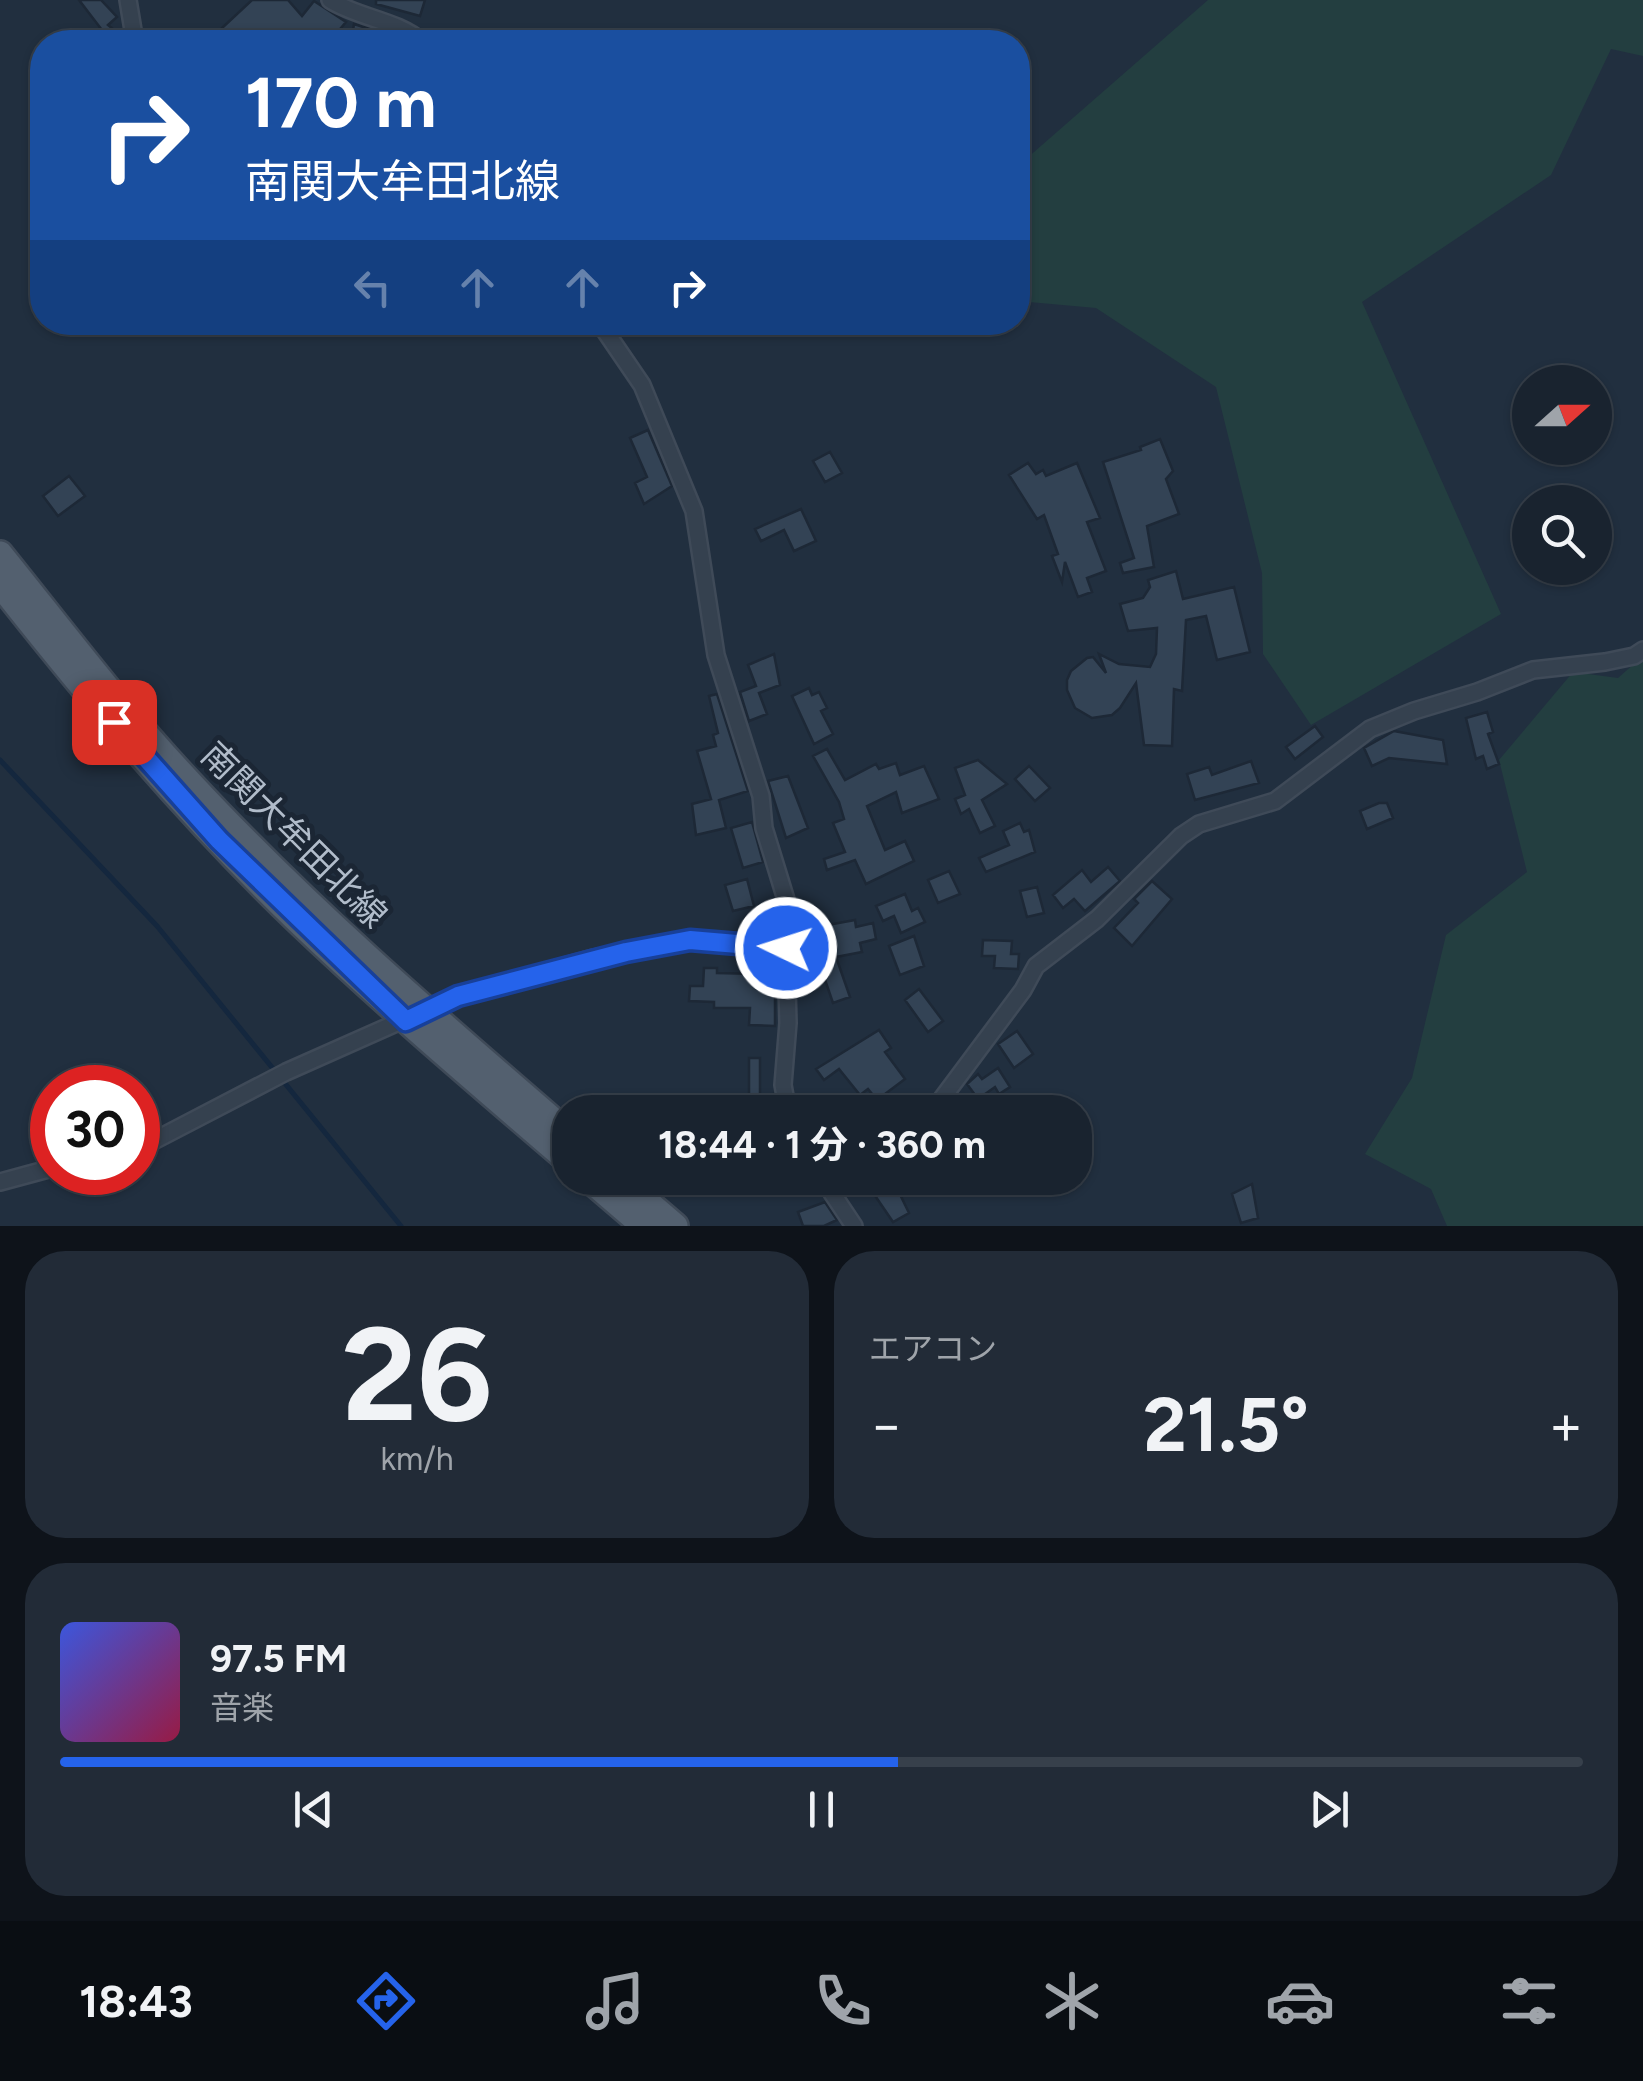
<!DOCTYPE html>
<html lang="ja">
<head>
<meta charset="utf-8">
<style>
  :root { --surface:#19232f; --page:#222b37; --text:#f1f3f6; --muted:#9fa4aa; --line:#37404b; --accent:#2563eb }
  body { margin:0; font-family:Figtree,"Noto Sans JP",sans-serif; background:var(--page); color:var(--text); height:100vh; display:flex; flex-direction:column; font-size:38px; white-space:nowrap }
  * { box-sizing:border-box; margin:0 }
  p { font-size:32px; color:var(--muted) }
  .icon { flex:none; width:55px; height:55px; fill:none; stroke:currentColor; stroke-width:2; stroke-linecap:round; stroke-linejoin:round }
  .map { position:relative; height:1226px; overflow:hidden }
  .panel { display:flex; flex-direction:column; gap:25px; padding:25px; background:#0e131a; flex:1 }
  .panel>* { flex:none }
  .guide { position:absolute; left:30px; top:30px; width:1000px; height:305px; border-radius:40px; box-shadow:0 2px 8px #0004,0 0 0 2px var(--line); background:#1a4fa0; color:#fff; overflow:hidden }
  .needle { width:65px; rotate:69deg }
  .tools { position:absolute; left:1512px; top:365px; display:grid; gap:20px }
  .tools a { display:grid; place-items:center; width:100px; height:100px; border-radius:50%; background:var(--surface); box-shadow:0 2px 8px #0004,0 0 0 2px var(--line); font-size:50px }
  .speed { position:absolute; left:30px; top:1065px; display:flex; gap:20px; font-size:50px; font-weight:700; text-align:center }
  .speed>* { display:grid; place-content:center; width:130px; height:130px; border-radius:50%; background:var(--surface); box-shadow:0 2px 8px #0004,0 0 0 2px var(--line); line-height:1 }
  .speed .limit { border:15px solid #d22; background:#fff; color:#111 }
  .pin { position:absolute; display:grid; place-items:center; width:85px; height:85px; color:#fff; margin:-42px; border-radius:20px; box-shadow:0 5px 15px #0006 }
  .me { position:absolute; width:110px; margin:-55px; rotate:274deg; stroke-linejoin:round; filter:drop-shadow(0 0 8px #0008) }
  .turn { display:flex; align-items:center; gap:35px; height:210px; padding:0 50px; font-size:45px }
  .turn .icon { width:130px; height:130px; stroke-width:2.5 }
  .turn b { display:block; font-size:70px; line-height:85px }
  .lanes { display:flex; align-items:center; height:95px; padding:0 50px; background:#0003; justify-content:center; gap:50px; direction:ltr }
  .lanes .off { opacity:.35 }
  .big { font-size:75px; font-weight:700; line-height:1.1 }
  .panel .widget { flex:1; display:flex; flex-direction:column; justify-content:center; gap:15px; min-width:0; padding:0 35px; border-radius:40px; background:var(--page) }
  .panel .dial { align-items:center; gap:0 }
  .dial b { font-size:130px; line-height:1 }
  .song { display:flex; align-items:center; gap:30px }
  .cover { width:120px; height:120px; border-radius:15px; background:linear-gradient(135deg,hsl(230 70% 55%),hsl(340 70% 35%)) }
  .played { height:10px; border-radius:5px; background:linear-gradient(90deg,var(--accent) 55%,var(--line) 55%) }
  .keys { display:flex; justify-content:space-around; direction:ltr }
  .heat { display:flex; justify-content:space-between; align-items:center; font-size:55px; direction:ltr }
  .panel .tiles { flex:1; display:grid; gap:25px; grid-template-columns:1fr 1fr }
  .widget:last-child { grid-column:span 2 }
  .trip { position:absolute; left:552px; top:1095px; width:540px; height:100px; border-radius:40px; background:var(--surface); box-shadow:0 2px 8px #0004,0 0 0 2px var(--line); font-weight:700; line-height:100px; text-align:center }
  .tabs { display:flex; height:160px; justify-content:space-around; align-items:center; background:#0a0e13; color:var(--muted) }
  .tabs .icon { width:70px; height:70px }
  .tabs .active { color:var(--accent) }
  .tabs b { font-size:45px; color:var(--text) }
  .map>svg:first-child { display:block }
  .green { fill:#233e40 }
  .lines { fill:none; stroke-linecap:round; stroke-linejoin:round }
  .stream { stroke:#14273e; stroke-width:5 }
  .building { fill:#334355; stroke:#1d2836; stroke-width:2.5 }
  .minor-casing { stroke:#3f4a58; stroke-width:20 }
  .primary-casing { stroke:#3f4a58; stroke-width:30 }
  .minor { stroke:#35414f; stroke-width:15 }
  .primary { stroke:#53606f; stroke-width:25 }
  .route-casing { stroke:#184099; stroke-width:25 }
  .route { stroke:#2563eb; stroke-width:18 }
  .labels { text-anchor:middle; stroke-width:10; stroke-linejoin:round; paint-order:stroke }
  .street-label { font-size:35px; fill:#b1bcca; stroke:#1b2634 }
</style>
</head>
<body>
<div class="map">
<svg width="1643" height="1226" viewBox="0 0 1643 1226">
  <rect width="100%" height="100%" fill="#212f3f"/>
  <!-- green -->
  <path class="green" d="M1208,0H1643V56L1611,49L1551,175L1362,302L1501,614L1311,725L1263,654L1262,573L1216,387L1096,308L1018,301V166Z
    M1643,656V1226H1447L1431,1189L1365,1154L1412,1078L1446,935L1527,872L1499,760L1573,672L1618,678Z"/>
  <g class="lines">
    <!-- stream -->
    <path class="stream" d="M0,760L157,926L401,1226"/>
  </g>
  <!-- building -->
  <path class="building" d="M79,0H101L117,17L108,25L119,34L115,42H88L102,30Z
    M252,0H288L302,16L314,1L346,22L329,42H207Z
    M376,0H425L420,16L376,4Z
    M354,24L385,34L403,42H351Z
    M648,430L672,486L644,504L635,483L647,477L630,438Z
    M1160,439L1173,471L1166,479L1179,514L1147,526L1154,567L1123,573L1120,563L1134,558L1103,462L1141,450L1140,447Z
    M830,452L842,473L825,482L813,461Z
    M1028,463L1036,474L1043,470L1046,476L1077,463L1100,518L1087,522L1106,571L1087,578L1092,592L1078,597L1065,562L1062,582L1052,556L1058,554L1044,515L1037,519L1009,475Z
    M69,476L85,496L58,516L43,496Z
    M801,509L816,541L794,551L784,530L761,541L755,529Z
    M1176,571L1183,599L1234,587L1250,652L1217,660L1206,616L1186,620L1182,691L1174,689L1172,746L1144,745L1136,683L1120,708L1112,715L1092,718L1075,708L1067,690V680L1071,671L1087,658L1093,657L1106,673L1099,654L1119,664L1150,667L1156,654L1157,628L1128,631L1120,604L1143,598L1150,587L1148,580Z
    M774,654L780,685L759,693L767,714L749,721L740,692L756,686L748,665Z
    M809,688L812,695L819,692L827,708L821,711L833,734L814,744L792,696Z
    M717,694L748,791L719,800L726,828L696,835L692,804L711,799L697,751L716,746L713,735L718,733L709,696Z
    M1487,712L1493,732L1488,734L1499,764L1487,769L1483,756L1476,759L1466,718Z
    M1315,726L1323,737L1295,759L1286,747Z
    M1394,731L1443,740L1447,764L1389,758L1372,766L1364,748Z
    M827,749L845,780L876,764L879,769L896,763L900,775L924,766L939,799L902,813L896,792L867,806L885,850L905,841L914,861L866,884L855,860L827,870L824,859L845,852L833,823L844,819L839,802L813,756Z
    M978,760L1007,784L982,800L995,826L980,833L969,809L961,814L955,799L965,795L955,768Z
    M1251,761L1259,783L1195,800L1187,774L1209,767L1212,775Z
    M1029,766L1050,788L1035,801L1015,779Z
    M788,776L808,828L786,838L768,781Z
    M1379,803H1387L1393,818L1367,829L1360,811Z
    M752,822L763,862L743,868L731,828Z
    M1020,823L1024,832L1029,830L1035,852L986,872L979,858L1009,845L1003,831Z
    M1108,867L1120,881L1085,911L1074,899L1063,908L1053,895L1082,870L1091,882Z
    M949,871L960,894L938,903L928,880Z
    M747,879L754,906L733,911L725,885Z
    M1152,881L1172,899L1132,946L1114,928L1138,903L1134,899Z
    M1037,887L1044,913L1027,917L1020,891Z
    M905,894L912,911L918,908L925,922L901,933L894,916L883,921L876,906Z
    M855,920L856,927L873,923L876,939L860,943L862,952L836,957L850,997L833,1003L823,974L829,972L822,926Z
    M914,936L924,966L900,975L889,946Z
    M983,940L1012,941L1011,954H1019L1018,969L994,968L995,956H982Z
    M775,959V1026L749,1025L750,1008H714V1002L689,1001L690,986H703L704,968H717V973L758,974L757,960Z
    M919,989L943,1021L928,1032L905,1000Z
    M879,1030L891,1048L885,1052L905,1079L877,1100L868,1089L860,1095L839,1069L824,1080L816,1069Z
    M1017,1031L1033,1054L1014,1068L998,1044Z
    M749,1058H760V1098L773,1094L777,1112H748L745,1101L749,1100Z
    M998,1068L1010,1087L999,1094L995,1087L978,1099L967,1084L978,1074L982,1079Z
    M863,1178H892L909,1213L893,1222Z
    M1252,1184L1258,1218L1241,1223L1232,1194Z
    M825,1202L837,1220L824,1226H803L798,1212Z"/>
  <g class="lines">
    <defs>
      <path id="minor" d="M330,0C358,18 397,20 422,42
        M126,42L134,36L128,0
        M599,322L642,385L694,511L716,655L761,796L764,828L791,916L786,948L788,1023L783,1085L788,1112
        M932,1112L1023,990L1036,966L1097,919L1181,836L1199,824L1275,801L1370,729L1414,711L1477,692L1533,670L1605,662L1634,656L1643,650
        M138,1149L286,1072L457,996L594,958L690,940L786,948
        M822,1178L854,1226
        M0,1182L52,1168"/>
      <path id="primary" d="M0,554C62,631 122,711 190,783C308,910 439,1022 570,1135
        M0,584C92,701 189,816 297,920C385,1004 478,1083 570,1162
        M588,1178L644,1226
        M619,1178L675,1226"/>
    </defs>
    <!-- minor casing -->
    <use href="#minor" class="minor-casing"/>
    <!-- primary casing -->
    <use href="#primary" class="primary-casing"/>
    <!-- minor -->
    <use href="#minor" class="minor"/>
    <!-- primary -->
    <use href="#primary" class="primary"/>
  </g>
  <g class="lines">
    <defs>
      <path id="route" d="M114,722L219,840L406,1021L458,996L626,952L690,940L786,948"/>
    </defs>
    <!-- route casing -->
    <use href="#route" class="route-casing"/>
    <!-- route -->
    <use href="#route" class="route"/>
  </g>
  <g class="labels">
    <!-- street labels -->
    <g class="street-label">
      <text transform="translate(294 835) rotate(45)" y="12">南関大牟田北線</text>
    </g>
  </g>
</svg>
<div class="tools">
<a><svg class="needle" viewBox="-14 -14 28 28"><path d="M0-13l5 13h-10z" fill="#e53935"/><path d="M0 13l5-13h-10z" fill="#9fa4aa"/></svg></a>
<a><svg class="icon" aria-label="search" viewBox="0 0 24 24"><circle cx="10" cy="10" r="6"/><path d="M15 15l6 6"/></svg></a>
</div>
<div class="speed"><div class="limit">30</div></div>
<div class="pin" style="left:114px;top:722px;background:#d93025"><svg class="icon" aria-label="arrive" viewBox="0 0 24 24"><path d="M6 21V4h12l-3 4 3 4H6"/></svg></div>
<svg class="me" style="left:786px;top:948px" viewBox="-20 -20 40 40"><circle r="17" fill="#2563eb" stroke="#fff" stroke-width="3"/><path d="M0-11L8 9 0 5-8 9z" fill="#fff"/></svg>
<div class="trip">18:44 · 1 分 · 360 m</div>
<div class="guide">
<div class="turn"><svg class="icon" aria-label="right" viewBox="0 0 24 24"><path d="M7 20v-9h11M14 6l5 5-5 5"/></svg><div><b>170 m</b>南関大牟田北線</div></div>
<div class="lanes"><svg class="icon off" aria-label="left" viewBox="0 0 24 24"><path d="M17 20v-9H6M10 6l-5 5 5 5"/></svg><svg class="icon off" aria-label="ahead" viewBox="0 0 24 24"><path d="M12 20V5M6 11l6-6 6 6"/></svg><svg class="icon off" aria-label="ahead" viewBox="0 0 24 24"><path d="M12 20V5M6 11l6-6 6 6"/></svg><svg class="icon" aria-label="right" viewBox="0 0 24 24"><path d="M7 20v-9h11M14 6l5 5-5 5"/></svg></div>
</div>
</div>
<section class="panel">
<div class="tiles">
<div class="widget dial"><b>26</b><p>km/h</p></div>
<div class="widget"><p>エアコン</p>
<div class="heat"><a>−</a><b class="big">21.5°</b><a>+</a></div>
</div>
<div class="widget">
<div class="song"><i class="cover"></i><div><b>97.5 FM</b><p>音楽</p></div></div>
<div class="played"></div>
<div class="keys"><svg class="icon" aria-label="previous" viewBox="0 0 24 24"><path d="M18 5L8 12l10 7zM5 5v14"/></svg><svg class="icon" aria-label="pause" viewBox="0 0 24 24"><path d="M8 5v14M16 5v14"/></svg><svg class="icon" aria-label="next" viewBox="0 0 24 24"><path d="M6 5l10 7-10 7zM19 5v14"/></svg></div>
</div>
</div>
</section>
<nav class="tabs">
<b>18:43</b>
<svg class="icon active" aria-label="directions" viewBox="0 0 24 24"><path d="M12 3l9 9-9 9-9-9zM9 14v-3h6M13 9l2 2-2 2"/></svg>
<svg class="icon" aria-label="music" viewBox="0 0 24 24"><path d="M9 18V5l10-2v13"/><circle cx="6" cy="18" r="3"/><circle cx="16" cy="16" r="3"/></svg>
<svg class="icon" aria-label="phone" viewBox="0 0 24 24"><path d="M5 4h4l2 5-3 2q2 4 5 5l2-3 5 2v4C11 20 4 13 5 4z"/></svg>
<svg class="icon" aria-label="climate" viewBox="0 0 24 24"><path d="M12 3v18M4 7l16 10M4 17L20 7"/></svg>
<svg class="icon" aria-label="car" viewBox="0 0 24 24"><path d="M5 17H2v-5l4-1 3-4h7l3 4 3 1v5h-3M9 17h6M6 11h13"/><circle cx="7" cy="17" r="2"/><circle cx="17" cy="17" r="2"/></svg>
<svg class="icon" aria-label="filters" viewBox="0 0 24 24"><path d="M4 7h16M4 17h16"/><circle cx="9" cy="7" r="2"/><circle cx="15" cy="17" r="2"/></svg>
</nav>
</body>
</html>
